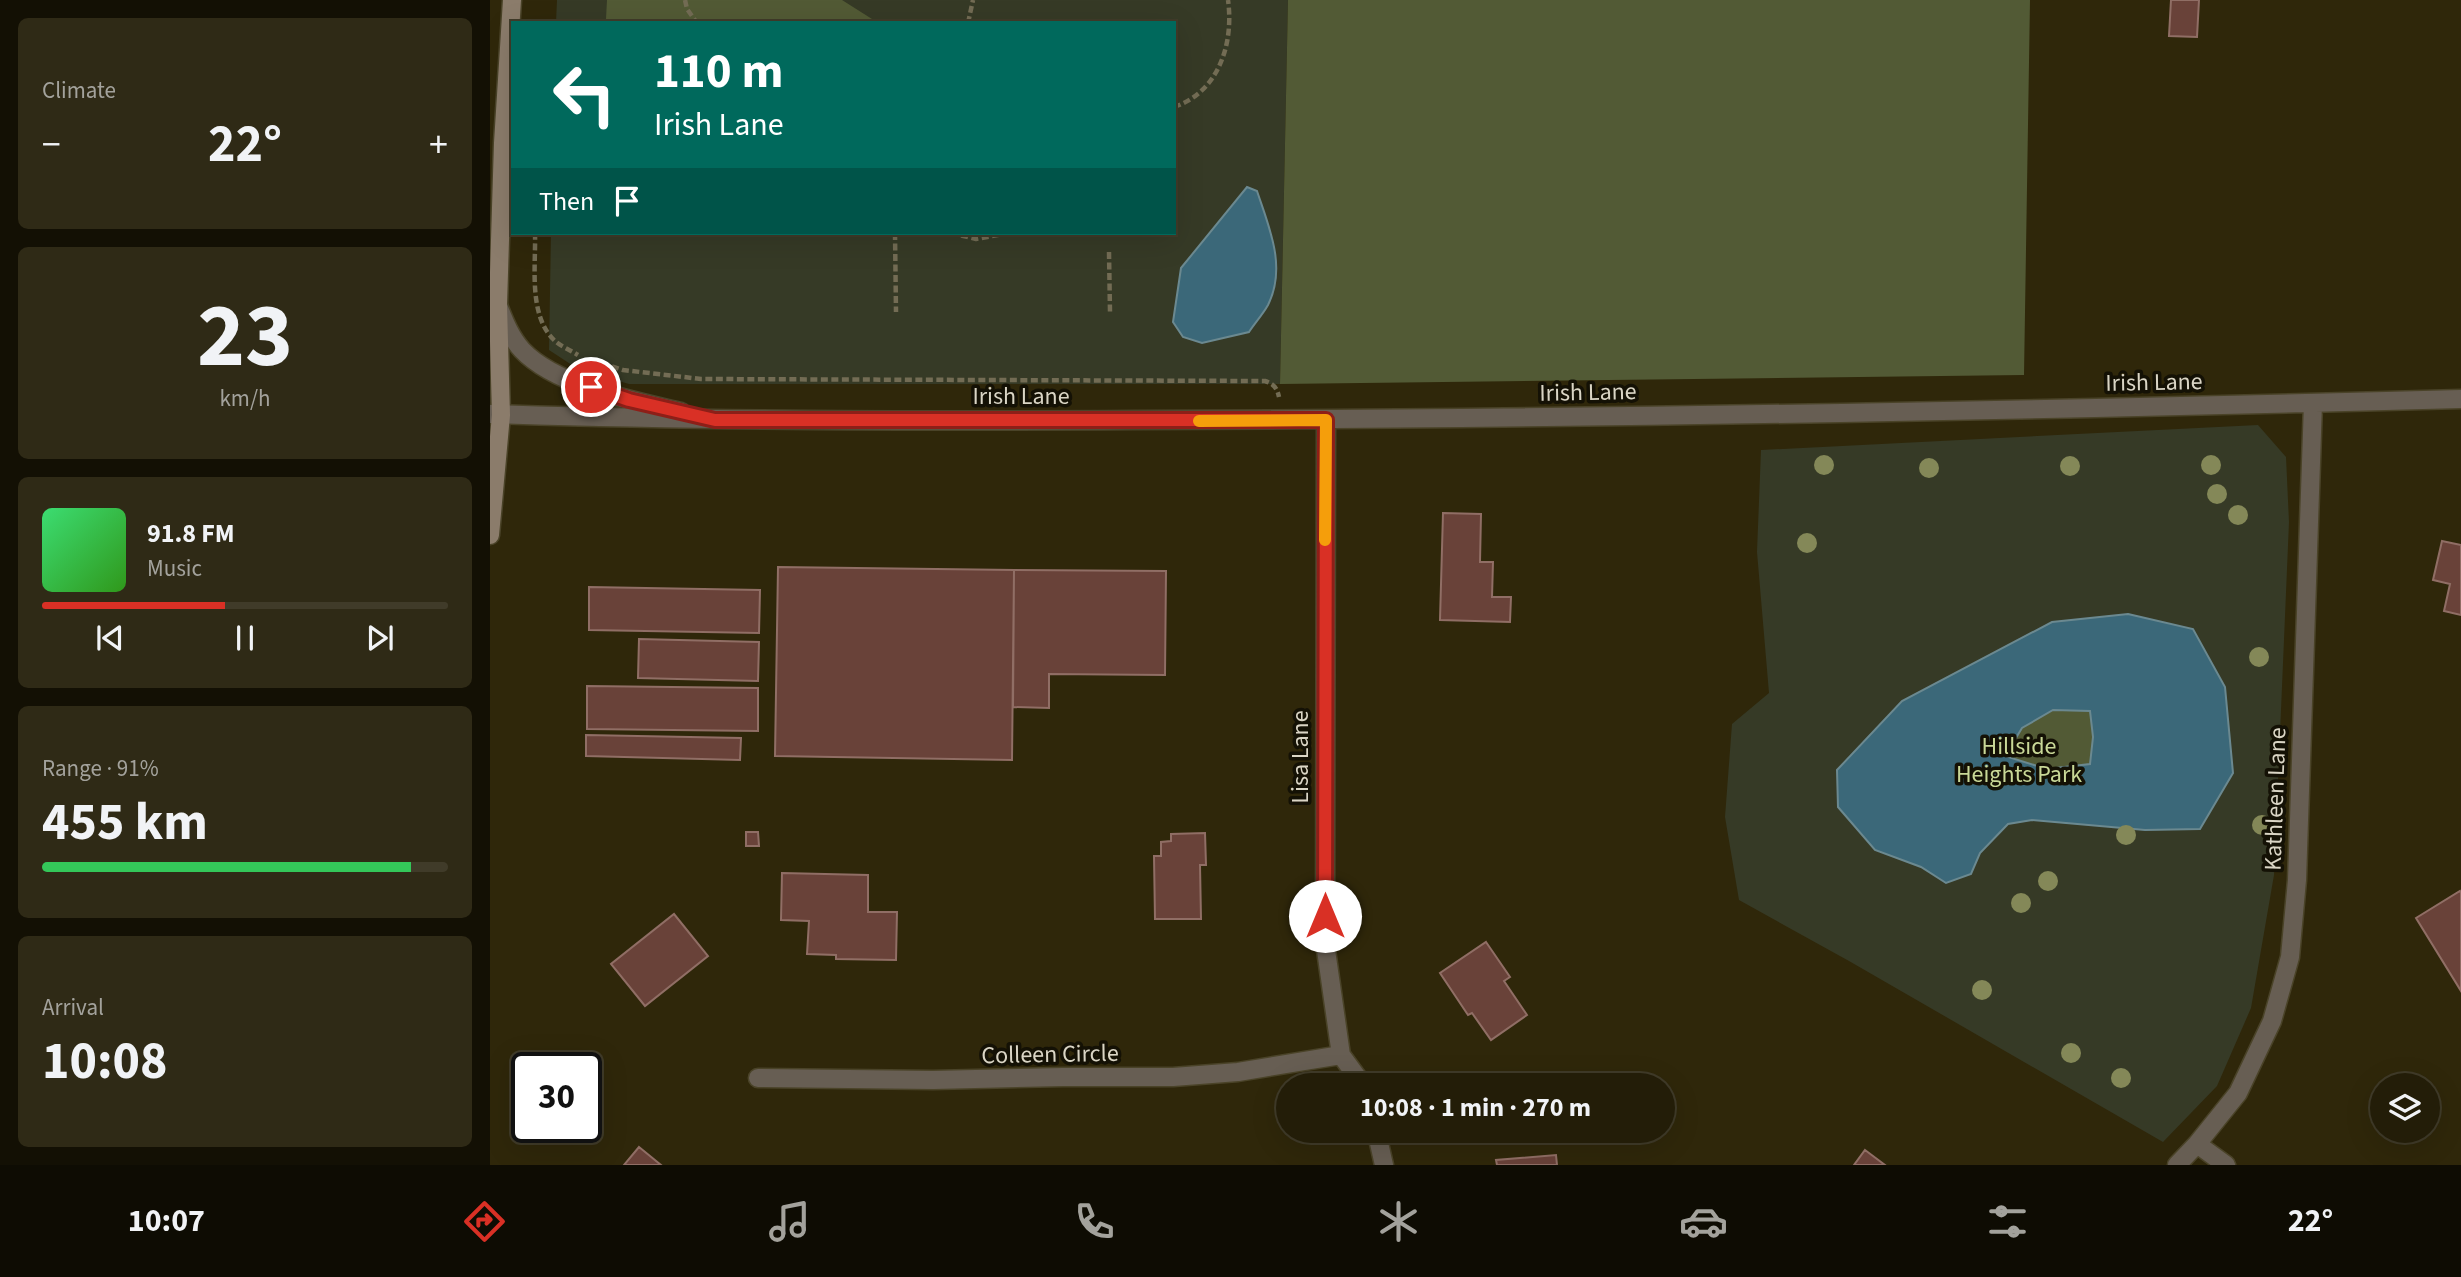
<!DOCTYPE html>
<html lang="en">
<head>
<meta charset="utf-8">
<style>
  :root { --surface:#231d08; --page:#2f2a16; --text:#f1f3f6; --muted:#a3a29c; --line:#403b29; --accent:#d93025 }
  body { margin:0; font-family:"Source Sans 3",sans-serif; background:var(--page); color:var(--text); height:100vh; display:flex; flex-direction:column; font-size:26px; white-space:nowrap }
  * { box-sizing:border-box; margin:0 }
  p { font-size:23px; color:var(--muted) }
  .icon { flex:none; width:38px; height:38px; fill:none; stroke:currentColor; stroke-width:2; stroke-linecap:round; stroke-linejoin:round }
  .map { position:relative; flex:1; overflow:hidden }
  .details { display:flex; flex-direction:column; gap:18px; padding:18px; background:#131004; width:490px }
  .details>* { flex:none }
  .hud { position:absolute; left:21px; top:21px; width:665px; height:214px; border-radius:0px; box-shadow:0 7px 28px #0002,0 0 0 2px var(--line); background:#00695c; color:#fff; overflow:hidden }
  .fabs { position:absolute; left:1880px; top:1073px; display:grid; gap:14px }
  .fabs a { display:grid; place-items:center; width:70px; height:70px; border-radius:50%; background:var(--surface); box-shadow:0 7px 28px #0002,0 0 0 2px var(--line); font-size:35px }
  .speed { position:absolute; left:21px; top:1052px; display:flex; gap:14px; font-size:35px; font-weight:700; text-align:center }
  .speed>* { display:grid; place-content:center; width:91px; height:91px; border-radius:50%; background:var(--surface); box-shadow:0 7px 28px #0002,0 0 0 2px var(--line); line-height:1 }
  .speed .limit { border:4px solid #111; border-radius:10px; background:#fff; color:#111 }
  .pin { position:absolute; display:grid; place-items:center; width:60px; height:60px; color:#fff; margin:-30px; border:4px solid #fff; border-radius:50%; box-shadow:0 2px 7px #0007 }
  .me { position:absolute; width:77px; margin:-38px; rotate:0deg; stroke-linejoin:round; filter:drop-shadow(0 0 5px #0008) }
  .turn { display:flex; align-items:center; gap:24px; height:147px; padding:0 28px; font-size:32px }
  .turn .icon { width:91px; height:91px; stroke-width:2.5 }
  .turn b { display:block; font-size:49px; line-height:60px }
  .then { display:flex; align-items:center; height:66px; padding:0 28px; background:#0003; gap:14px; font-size:26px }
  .big { font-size:52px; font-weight:700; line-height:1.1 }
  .details .tile { flex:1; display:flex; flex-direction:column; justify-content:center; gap:10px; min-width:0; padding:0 24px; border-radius:10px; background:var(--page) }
  .details .dial { align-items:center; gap:0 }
  .dial b { font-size:91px; line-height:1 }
  .song { display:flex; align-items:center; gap:21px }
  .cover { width:84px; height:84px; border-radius:10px; background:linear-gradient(135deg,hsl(140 70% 55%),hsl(110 70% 35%)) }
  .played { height:7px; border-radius:4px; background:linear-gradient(90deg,var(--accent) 45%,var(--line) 45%) }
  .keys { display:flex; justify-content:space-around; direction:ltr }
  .heat { display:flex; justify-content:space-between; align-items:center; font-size:38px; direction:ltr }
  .charge { height:10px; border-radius:5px; background:linear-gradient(90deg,#34c759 91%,var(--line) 0) }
  .trip { position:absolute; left:786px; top:1073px; width:399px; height:70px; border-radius:35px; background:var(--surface); box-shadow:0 7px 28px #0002,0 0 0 2px var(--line); font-weight:700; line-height:70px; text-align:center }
  .tabs { display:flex; height:112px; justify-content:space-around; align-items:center; background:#0e0c03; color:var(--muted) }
  .tabs .icon { width:49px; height:49px }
  .tabs .on { color:var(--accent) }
  .tabs b { font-size:32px; color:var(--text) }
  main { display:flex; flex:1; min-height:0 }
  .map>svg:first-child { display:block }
  .green { fill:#363a26 }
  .forest { fill:#525a35 }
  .water { fill:#3b6879; stroke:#6b8990; stroke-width:2; fill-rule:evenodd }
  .building { fill:#694239; stroke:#906e65; stroke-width:2 }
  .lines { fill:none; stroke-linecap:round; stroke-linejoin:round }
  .street-casing { stroke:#4a4328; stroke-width:21 }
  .secondary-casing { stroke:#4a4328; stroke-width:21 }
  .path { stroke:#736c54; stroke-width:4.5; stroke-dasharray:7 3.5; stroke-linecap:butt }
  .street { stroke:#675e53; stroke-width:18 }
  .secondary { stroke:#8b7c6b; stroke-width:18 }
  .tree { fill:#848858 }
  .route-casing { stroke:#8d1f18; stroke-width:18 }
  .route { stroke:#d93025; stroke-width:12 }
  .slow { stroke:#f59e0b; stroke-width:12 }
  .labels { text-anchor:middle; stroke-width:7; stroke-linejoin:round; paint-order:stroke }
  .street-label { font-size:24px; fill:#dad5c5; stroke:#141105 }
  .park-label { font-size:24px; fill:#c9d897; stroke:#141105 }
</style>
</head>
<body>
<main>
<section class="details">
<div class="tile"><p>Climate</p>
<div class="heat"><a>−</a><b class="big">22°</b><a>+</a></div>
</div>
<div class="tile dial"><b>23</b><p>km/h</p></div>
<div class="tile">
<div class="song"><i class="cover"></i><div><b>91.8 FM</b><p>Music</p></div></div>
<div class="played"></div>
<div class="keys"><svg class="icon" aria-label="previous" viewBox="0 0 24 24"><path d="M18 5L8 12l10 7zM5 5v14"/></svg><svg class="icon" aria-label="pause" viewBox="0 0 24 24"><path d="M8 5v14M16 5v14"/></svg><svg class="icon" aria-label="next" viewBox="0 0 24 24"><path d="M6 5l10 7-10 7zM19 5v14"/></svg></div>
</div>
<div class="tile"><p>Range · 91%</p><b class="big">455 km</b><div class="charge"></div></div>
<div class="tile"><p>Arrival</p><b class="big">10:08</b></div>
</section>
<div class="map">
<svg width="1971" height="1165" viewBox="0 0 1971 1165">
  <rect width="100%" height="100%" fill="#2f270a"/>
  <!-- green -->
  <path class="green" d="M67,0H798L790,384H139L88,369L59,350L61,233H684V23H66Z
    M1768,425L1796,457L1799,522L1784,875L1761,1008L1727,1086L1673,1142L1359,961L1249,900L1235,817L1242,724L1279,693L1267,552L1271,450Z"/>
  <!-- forest -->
  <path class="forest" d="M117,0H352L382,19V23H120L116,19Z
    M798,0H1540L1534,375L790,384Z
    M1563,710L1600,711L1603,737L1601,764L1557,769L1515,756L1531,728Z"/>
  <!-- water -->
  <path class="water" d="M757,187L767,191C779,227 797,267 778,305C773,314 765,323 759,332L712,343L693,337L683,322L691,268Z
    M1638,614L1703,629L1735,687L1743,773L1710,829L1655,830L1542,820L1518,824L1490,853L1481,874L1456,883L1431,867L1385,850L1348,807L1347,770L1412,701L1562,622ZM1563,710L1600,711L1603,737L1600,764L1557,769L1515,756L1532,728Z"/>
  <!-- building -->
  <path class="building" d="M1681,0H1709L1707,37L1679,36Z
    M953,513L991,514L990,562H1003L1002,597H1021L1020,622L950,620Z
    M1952,541L1971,545V615L1954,611L1960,584L1943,580Z
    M288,567L524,570L522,760L285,756Z
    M524,570L676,571L675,675L559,674V708L523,707Z
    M99,587L270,590L269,633L99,630Z
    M149,639L269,642L268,681L148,678Z
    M97,686L268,688V731L97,729Z
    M96,735L251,738L250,760L96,756Z
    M256,832H268L269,846H256Z
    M715,833L716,865H710L711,919H665L664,856H671V842L681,841V834Z
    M292,873L378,875V912H407L406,960L346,959V955L317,954L319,921L291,920Z
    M1970,891L1971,893V991L1926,918Z
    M184,914L218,956L155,1006L121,964Z
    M996,942L1020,977L1014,981L1037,1015L1001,1040L982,1013L978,1015L950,973Z
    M149,1147L171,1165H134Z
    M1375,1150L1395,1165H1364Z
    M1066,1155L1067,1165H1007L1006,1160Z"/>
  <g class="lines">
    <defs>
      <path id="street" d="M9,308C15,323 21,338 32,350C66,386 144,401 191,412
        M0,414C215,421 429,421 644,420C1086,419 1529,411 1971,399
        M836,420L835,943L851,1055L873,1085
        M268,1078L443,1080L573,1077H683L748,1072L851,1055
        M886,1130L894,1165
        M1707,1144L1736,1165
        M1687,1165L1707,1144L1748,1093L1782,1021L1800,957L1807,880L1823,403"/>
      <path id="secondary" d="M0,535L11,415L8,305L13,143L22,0"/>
    </defs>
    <!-- street casing -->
    <use href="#street" class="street-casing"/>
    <!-- secondary casing -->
    <use href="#secondary" class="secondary-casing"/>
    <!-- path -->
    <path class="path" d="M195,0L197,9L207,23
      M478,23L483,0
      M684,107C729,92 744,43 738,0
      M45,233C46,265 38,315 64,340C70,346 80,350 88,355
      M405,233L406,312
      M461,233L486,239L519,233
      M619,252L620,312
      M112,363L133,370L211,379L775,381C784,384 787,388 789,397"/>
    <!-- street -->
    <use href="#street" class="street"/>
    <!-- secondary -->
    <use href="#secondary" class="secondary"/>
  </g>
  <!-- trees -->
  <g class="tree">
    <circle cx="1334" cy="465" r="10"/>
    <circle cx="1721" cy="465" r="10"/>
    <circle cx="1580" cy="466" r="10"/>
    <circle cx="1439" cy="468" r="10"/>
    <circle cx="1727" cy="494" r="10"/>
    <circle cx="1748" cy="515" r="10"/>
    <circle cx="1317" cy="543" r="10"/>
    <circle cx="1769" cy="657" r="10"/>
    <circle cx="1772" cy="825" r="10"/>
    <circle cx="1636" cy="835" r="10"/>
    <circle cx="1558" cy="881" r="10"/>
    <circle cx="1531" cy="903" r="10"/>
    <circle cx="1492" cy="990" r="10"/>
    <circle cx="1581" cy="1053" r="10"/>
    <circle cx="1631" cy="1078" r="10"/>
  </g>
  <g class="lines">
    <defs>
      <path id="route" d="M101,387L139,400L225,420H836L835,916"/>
    </defs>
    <!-- route casing -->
    <use href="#route" class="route-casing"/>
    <!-- route -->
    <use href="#route" class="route"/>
    <!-- slow -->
    <path class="slow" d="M709,421L836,420L835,540"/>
  </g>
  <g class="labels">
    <!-- street labels -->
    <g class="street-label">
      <text transform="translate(1664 382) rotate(-1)" y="8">Irish Lane</text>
      <text transform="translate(1098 392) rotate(-1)" y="8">Irish Lane</text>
      <text x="531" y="404">Irish Lane</text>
      <text transform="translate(810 757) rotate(-90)" y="8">Lisa Lane</text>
      <text transform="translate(1785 799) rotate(-88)" y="8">Kathleen Lane</text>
      <text transform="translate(560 1054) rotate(-1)" y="8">Colleen Circle</text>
    </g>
    <!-- park labels -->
    <g class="park-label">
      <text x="1529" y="754">Hillside<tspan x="1529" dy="28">Heights Park</tspan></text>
    </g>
  </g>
</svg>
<div class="fabs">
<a><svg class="icon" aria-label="layers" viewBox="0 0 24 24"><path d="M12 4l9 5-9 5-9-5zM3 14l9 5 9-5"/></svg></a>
</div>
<div class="speed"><div class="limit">30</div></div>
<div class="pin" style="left:101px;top:387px;background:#d93025"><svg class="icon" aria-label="arrive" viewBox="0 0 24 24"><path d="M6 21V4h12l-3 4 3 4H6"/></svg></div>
<svg class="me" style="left:835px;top:916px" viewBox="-20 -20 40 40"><circle r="19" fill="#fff"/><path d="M0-13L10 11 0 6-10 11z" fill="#d93025"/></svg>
<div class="trip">10:08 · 1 min · 270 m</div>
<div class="hud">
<div class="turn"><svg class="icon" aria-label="left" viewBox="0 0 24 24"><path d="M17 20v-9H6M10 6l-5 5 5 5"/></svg><div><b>110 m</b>Irish Lane</div></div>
<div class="then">Then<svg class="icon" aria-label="arrive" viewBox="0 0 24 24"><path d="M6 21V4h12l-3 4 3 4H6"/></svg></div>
</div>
</div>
</main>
<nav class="tabs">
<b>10:07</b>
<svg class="icon on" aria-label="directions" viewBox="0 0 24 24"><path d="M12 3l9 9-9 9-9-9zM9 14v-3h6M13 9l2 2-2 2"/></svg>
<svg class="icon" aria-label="music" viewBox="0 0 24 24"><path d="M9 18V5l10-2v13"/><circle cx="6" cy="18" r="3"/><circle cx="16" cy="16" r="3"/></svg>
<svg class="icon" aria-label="phone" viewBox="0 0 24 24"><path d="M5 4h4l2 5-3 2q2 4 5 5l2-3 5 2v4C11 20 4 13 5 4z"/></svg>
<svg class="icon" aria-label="climate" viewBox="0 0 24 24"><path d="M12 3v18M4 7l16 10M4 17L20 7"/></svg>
<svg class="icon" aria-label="car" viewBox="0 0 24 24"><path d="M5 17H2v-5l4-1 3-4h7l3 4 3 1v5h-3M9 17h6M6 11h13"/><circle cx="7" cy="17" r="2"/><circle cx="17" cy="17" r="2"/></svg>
<svg class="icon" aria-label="filters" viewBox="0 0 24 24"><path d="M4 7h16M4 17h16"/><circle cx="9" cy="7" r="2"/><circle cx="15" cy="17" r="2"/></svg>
<b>22°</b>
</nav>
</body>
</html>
